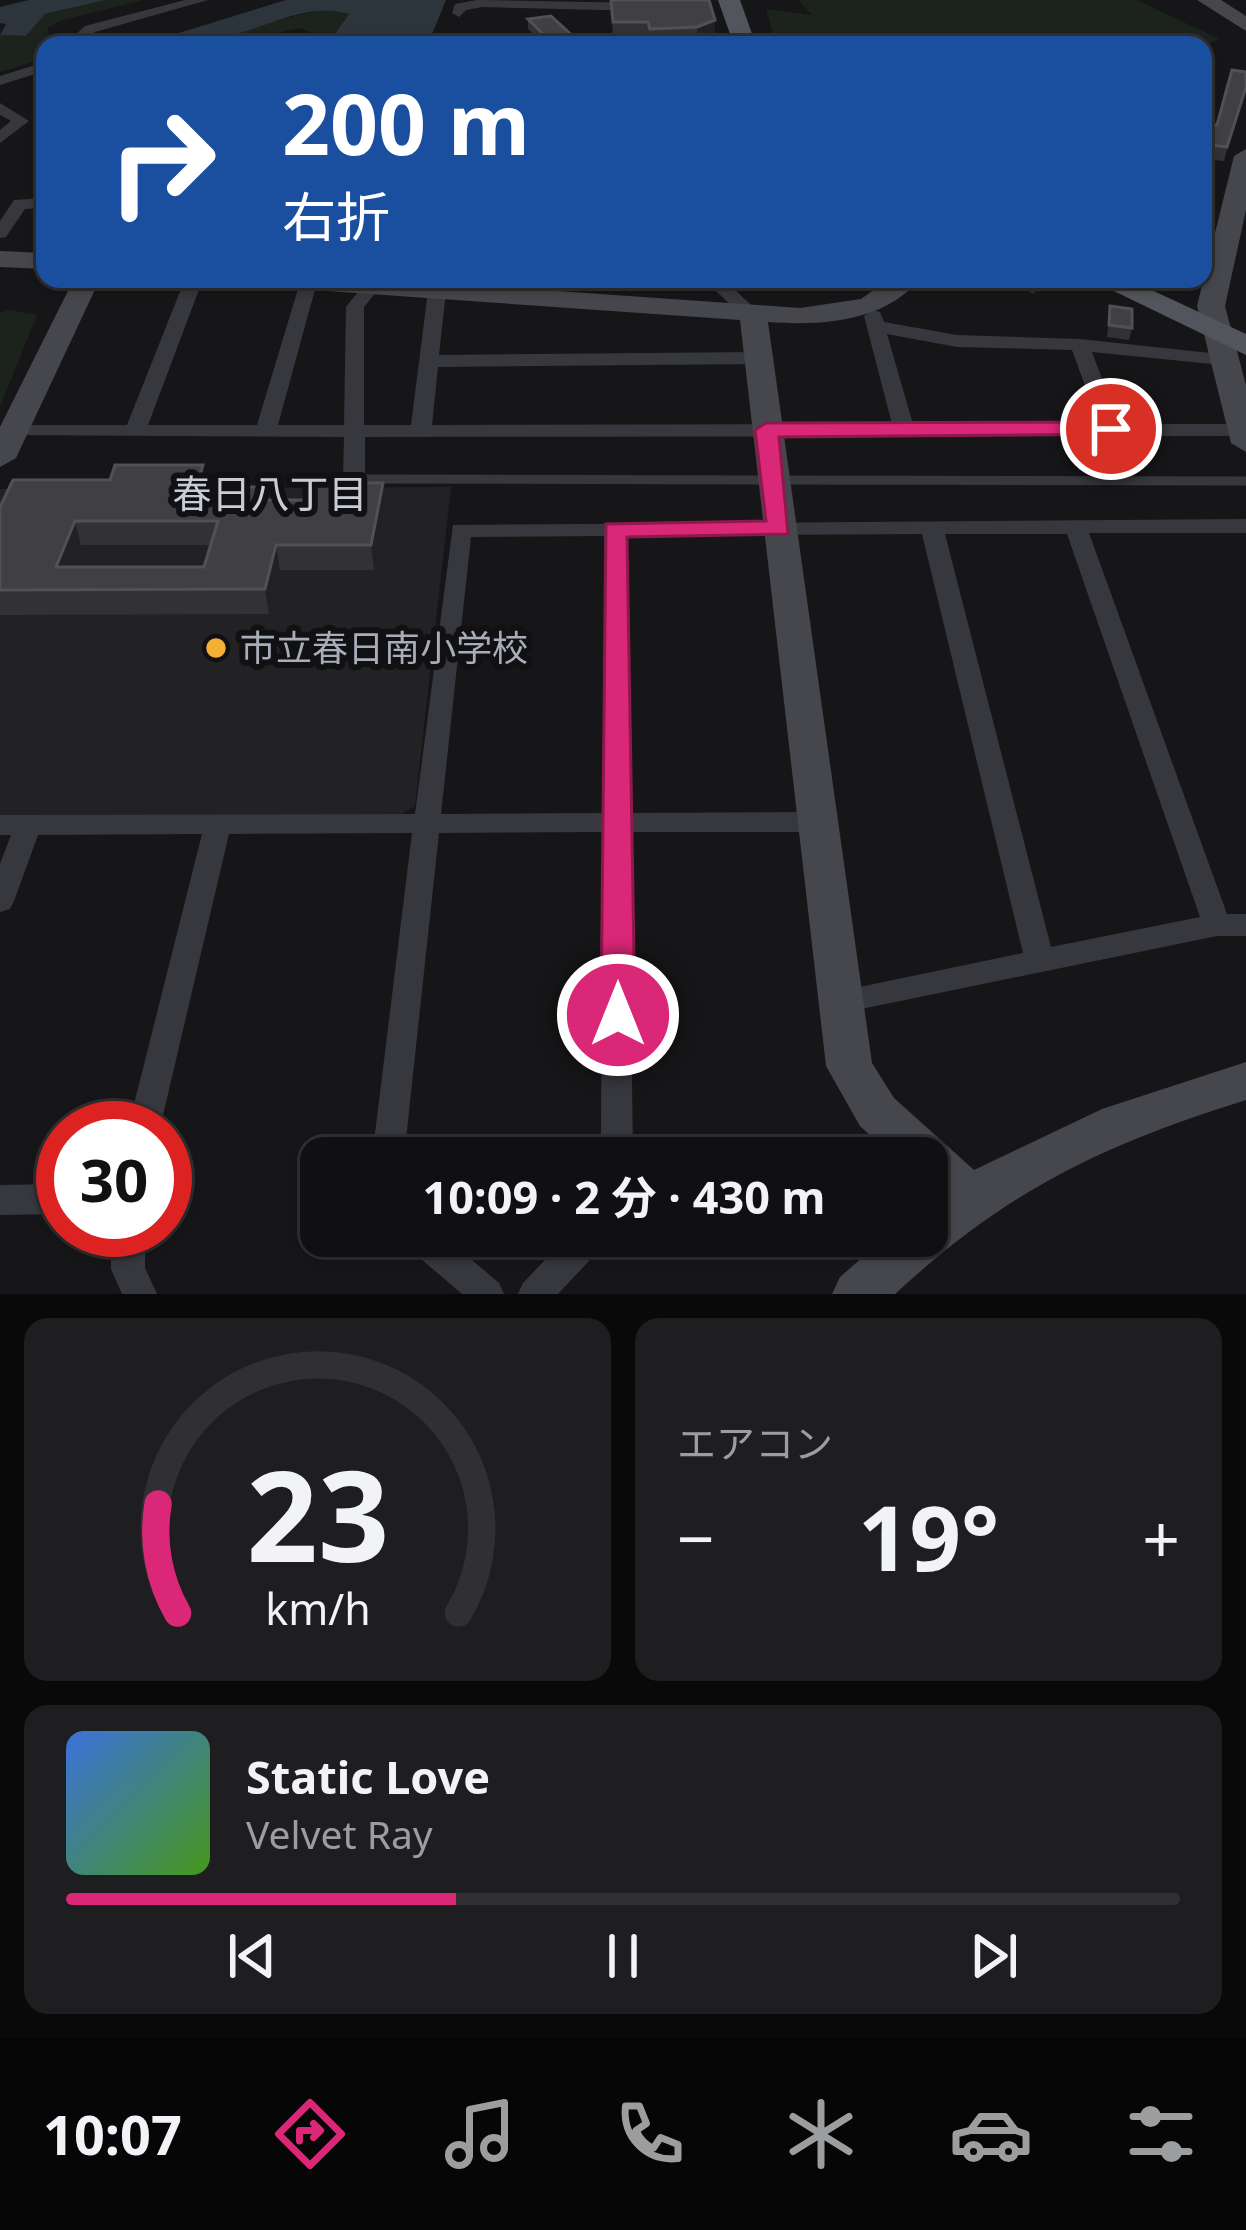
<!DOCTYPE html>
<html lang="ja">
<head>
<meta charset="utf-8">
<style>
  :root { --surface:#101012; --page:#1e1e20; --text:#f1f3f6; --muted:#9c9d9f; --line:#303032; --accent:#db2777 }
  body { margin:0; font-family:"Noto Sans","Noto Sans JP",sans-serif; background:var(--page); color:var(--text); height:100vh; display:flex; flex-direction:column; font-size:45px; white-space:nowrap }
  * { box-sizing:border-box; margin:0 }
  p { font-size:39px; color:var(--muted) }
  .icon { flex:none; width:66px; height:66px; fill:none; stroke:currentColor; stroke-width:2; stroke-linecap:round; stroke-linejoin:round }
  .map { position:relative; height:1294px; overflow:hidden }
  .drawer { display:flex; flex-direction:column; gap:24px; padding:24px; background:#09090a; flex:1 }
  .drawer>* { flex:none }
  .top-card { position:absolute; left:36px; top:36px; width:1176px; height:252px; border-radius:24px; box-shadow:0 3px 9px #0004,0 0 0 3px var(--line); background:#1a4fa0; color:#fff; overflow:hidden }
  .speed { position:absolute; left:36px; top:1101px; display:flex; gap:24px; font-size:60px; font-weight:700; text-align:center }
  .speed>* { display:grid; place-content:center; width:156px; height:156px; border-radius:50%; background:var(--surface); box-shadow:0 3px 9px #0004,0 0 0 3px var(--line); line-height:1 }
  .speed .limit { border:18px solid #d22; background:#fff; color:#111 }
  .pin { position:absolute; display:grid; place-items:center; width:102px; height:102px; color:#fff; margin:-51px; border:6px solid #fff; border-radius:50%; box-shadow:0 3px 12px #0007 }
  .me { position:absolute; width:132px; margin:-66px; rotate:0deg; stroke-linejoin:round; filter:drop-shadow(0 0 9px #0008) }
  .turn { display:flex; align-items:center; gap:42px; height:252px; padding:0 48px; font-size:54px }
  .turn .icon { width:156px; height:156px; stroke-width:2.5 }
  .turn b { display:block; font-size:84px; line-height:102px }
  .big { font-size:90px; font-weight:700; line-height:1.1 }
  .drawer .tile { flex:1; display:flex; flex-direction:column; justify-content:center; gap:18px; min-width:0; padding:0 42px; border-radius:24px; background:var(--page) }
  .drawer .dial { align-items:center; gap:0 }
  .dial svg { height:312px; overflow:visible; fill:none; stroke:var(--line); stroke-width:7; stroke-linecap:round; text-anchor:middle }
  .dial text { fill:var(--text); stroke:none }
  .song { display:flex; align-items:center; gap:36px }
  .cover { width:144px; height:144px; border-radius:18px; background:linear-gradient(135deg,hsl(220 70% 55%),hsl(100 70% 35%)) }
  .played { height:12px; border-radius:6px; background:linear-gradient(90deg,var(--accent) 35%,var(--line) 35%) }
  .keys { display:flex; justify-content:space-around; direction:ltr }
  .heat { display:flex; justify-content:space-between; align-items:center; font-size:66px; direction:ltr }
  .drawer .tiles { flex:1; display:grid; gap:24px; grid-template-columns:1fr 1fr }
  .tile:last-child { grid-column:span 2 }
  .trip { position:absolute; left:300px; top:1137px; width:648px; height:120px; border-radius:24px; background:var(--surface); box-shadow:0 3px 9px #0004,0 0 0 3px var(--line); font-weight:700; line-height:120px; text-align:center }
  .tab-bar { display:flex; height:192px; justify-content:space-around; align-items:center; background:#060607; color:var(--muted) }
  .tab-bar .icon { width:84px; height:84px }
  .tab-bar .current { color:var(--accent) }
  .tab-bar b { font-size:54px; color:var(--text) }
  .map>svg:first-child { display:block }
  .built { fill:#222225 }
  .green { fill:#1c231d }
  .water { fill:#2c353c }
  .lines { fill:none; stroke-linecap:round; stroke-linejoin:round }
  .lane { stroke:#37383d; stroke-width:9 }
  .street { fill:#37383d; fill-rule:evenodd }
  .secondary { fill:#45474d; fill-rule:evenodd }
  .primary { fill:#53555c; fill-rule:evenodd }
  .wall { fill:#323236; fill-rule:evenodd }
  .shaded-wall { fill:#212124 }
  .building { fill:#3f3f44; stroke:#4f5156; stroke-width:3; fill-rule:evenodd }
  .route { fill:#db2777; stroke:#8e194d; stroke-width:3 }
  .poi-dot { fill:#f2b134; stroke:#111113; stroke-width:4.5 }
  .labels { text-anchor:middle; stroke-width:12; stroke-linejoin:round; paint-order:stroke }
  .poi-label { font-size:36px; fill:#a8adb8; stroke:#111113; text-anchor:start }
  .neighbourhood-label { font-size:39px; fill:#c9ccd4; stroke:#111113 }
</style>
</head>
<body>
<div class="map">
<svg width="1246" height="1294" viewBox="0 0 1246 1294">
  <rect width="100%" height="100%" fill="#161618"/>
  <!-- built -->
  <path class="built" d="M451,487L415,806L400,815L0,817V489Z"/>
  <!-- green -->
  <path class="green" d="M105,0H144L59,21L47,28L52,45H45L43,59L0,72V35L26,36L45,14Z
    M798,0H1137L1219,39L1203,46L776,45L766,9L812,15Z
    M330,8L349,13L327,45H301L312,33L300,28L221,45H188C205,37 218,39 235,34C266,24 296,15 330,8Z
    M9,310L37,315L0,407V313Z"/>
  <!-- water -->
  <path class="water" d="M29,0H105L45,14L26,36L0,35L6,24L0,23V7Z
    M286,0H446L430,39L452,45H327L349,14C309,1 269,27 231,35C202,42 172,45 140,45Z"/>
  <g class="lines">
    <!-- lane -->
    <path class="lane" d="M354,479L1246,481"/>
    <!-- street -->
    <path class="street" d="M185,0H208L95,32L80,45H64L85,26Z
      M477,0L643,3L650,7L643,11L483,7L466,10L459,17L452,13L455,4Z
      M45,62V71L0,85V76Z
      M0,103L29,121L0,143V130L11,121L0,115Z
      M45,198V208L25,209L6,237L0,238V221L14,200Z
      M185,279H203L148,425H257L301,279L317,282L278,425H344L346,307L365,283L372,279H395L377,291L364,307V425H411L428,291L437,286L446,291L439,355L758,352L768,358L758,364L438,367L432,425L892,424L864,316L873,310L880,312L884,322L957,335L1080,339L1229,355V363L1222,365L1092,352L1119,424H1246V436L365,437V479L354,485L343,479L344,437L6,435V427L13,425H127ZM887,334L957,347L1072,350L1099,424H913Z
      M703,279H723L762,315L753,321L746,319Z
      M1246,519V533H1089L1227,914H1246V936H1217L837,1014L826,1010L822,1002L826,994L1023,953L922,534L626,536L629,813L814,812L824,815L827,822L824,829L814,832H629L633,1158H601L602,832L439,833L404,1158H372L412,833L229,834L160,1128H128L202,834L38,835L14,901L10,909L0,912V864L11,835H0V815L415,814L453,525ZM945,534H1067L1200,917L1051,947ZM604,536L603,813L441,814L471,537Z
      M63,1184V1214L0,1215V1185Z
      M111,1230H145V1268L157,1294H122L111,1269Z
      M402,1236H444L499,1283L504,1294H462L407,1247Z
      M568,1236H607L602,1247L558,1294H518L523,1283Z"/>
    <!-- secondary -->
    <path class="secondary" d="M1197,0H1221L1246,16V31Z
      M1246,149V210L1225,306L1246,385V452L1231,443L1197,306L1234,156Z
      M0,251L45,253V269L0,267Z
      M74,279H100L16,458L0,467V427Z
      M257,279H387L800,308L861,299L889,279H920C884,322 821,326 768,322L872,1063L894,1098L974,1170L1102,1109L1246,1062V1100C1100,1146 1008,1190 895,1294H832L840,1277L887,1236H927V1203L935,1196L927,1189V1158H894L860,1126L826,1066L740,320L270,287Z"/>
    <!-- primary -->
    <path class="primary" d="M718,0H740L756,45H734Z
      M1089,279H1128L1246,334V355Z"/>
  </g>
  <!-- wall -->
  <path class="wall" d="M611,0L715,20L714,38L699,45H649L648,40H613Z
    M528,19L579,42V45H544L528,29Z
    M1246,72L1224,161L1203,159V123L1217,125Z
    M1014,279H1057L1033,294Z
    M1110,306L1132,328L1129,340L1107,337Z
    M203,465L207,487L269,500L385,507L374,570H280L269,614L0,615V507L110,480ZM81,545H210L204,567H72Z"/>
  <!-- shaded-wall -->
  <path class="shaded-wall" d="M715,20L714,38L697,45V27Z
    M1041,279H1057L1033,294L1035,282Z
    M203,465L208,489L196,487Z
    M383,483L385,507L374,570L371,545Z
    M75,521L81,545L62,592L56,567Z
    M276,545L280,570L269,614L265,589Z"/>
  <!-- building -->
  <path class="building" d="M611,0H709L715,20L697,27L650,29L648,22H613Z
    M551,16L579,42L554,45L528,19Z
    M1232,70L1246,72V87L1227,147L1203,144V123L1217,125Z
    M1110,306L1132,309V328L1109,325Z
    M115,465H203L196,487H267L263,500H304L308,483H383L371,545H276L265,589L0,590V507L13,480H110ZM75,521H218L204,567H56Z"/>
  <!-- route -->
  <path class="route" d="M1111,422L1119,424V434L779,437L788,534L627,537L635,1015L630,1024H606L601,1015L606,524L766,521L755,430L766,423Z"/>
  <!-- markers -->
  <circle class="poi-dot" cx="216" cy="648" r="12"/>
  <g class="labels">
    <!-- poi labels -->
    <g class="poi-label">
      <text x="240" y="661">市立春日南小学校</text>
    </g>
    <!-- neighbourhood labels -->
    <g class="neighbourhood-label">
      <text x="270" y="508">春日八丁目</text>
    </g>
  </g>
</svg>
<div class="speed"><div class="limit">30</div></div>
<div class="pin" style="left:1111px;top:429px;background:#d93025"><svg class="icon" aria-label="arrive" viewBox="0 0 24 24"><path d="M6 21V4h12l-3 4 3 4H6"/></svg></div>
<svg class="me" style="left:618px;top:1015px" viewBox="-20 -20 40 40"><circle r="17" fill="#db2777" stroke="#fff" stroke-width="3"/><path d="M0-11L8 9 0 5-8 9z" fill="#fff"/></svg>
<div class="trip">10:09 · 2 分 · 430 m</div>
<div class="top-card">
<div class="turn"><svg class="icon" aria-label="right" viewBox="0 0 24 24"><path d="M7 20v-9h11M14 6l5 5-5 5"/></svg><div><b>200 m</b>右折</div></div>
</div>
</div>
<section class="drawer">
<div class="tiles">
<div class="tile dial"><svg viewBox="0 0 100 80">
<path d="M14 69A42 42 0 1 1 86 69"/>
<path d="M14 69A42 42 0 0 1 9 41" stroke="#db2777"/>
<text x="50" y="56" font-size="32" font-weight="700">23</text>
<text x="50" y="72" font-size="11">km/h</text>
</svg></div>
<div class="tile"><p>エアコン</p>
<div class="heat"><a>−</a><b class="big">19°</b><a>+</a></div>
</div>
<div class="tile">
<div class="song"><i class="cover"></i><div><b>Static Love</b><p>Velvet Ray</p></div></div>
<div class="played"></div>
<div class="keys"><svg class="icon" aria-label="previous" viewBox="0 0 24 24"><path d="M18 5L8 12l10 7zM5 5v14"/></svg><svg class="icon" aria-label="pause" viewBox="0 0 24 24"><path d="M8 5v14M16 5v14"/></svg><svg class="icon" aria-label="next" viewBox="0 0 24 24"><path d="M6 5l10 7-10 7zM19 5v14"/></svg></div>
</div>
</div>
</section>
<nav class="tab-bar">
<b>10:07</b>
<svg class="icon current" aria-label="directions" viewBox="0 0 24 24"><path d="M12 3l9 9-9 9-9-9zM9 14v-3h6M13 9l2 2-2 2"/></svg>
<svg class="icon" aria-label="music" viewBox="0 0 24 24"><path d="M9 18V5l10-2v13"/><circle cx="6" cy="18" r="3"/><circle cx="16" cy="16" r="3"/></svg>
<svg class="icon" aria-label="phone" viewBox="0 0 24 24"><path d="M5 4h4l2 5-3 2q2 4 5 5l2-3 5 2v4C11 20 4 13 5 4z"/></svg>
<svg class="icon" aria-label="climate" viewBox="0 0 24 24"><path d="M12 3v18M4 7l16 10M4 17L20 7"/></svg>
<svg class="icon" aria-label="car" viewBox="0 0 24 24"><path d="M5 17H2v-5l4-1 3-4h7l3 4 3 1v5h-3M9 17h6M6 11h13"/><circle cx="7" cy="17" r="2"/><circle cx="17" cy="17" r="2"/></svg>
<svg class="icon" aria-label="filters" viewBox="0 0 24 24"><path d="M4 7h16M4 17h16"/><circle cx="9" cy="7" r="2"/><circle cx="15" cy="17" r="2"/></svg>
</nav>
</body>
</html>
